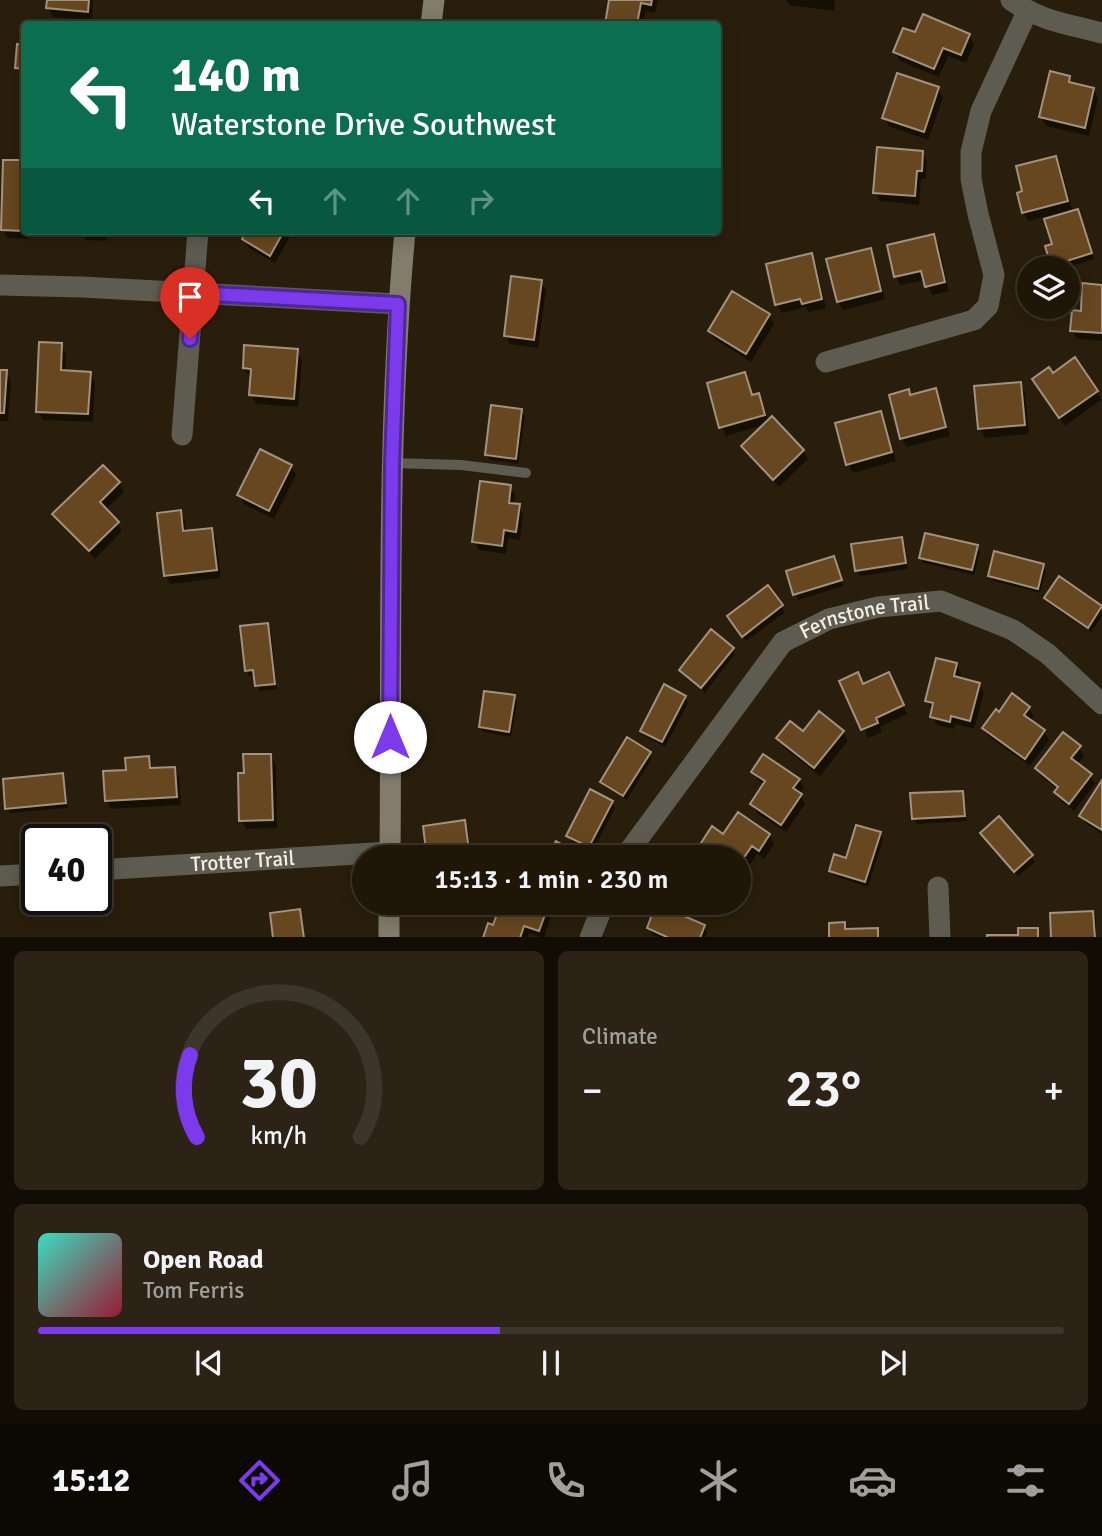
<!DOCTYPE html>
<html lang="en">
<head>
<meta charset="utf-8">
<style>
  :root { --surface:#1f1608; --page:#2c2316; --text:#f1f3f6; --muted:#a19f9c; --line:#3c3529; --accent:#7c3aed }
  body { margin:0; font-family:Signika,sans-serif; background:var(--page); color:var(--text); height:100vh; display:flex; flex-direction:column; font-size:26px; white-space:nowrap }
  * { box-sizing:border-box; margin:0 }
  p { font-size:23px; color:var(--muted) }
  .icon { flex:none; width:38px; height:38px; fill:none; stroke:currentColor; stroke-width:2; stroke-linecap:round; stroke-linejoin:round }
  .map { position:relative; height:937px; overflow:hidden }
  .drawer { display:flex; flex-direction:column; gap:14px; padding:14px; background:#110c04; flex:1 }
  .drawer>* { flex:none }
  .hud { position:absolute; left:21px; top:21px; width:700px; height:214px; border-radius:7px; box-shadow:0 4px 18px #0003,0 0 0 2px var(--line); background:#0b6e4f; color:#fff; overflow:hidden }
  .buttons { position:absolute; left:1017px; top:256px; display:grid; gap:14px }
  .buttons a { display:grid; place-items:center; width:63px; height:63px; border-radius:50%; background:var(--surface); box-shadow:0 4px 18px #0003,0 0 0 2px var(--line); font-size:35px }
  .speed { position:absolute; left:21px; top:824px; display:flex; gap:14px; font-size:35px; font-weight:700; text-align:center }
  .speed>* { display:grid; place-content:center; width:91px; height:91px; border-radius:50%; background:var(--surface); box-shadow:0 4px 18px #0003,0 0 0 2px var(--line); line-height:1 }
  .speed .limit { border:4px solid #111; border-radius:10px; background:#fff; color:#111 }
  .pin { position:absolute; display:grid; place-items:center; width:60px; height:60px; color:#fff; margin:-72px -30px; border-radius:50% 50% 50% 0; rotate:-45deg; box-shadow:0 0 7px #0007 }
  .pin .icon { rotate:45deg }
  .me { position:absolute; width:77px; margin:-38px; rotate:0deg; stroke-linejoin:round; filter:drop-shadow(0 0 5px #0008) }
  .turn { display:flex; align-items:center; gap:24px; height:147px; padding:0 35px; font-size:32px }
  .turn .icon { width:91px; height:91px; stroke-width:2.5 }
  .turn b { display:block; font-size:49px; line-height:60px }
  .lanes { display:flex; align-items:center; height:66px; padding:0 35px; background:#0003; justify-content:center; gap:35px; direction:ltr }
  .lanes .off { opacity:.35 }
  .big { font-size:52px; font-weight:600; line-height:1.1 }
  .drawer .widget { flex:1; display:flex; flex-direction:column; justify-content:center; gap:10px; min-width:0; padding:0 24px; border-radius:10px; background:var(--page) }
  .drawer .dial { align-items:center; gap:0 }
  .dial svg { height:182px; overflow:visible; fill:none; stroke:var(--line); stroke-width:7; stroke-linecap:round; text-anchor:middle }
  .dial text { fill:var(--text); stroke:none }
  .song { display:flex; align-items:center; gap:21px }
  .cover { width:84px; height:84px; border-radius:10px; background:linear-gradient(135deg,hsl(170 70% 55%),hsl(350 70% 35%)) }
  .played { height:7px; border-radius:4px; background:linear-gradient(90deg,var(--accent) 45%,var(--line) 45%) }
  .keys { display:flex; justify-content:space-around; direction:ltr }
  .heat { display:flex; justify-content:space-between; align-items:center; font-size:38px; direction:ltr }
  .drawer .tiles { flex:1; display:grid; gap:14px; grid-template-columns:1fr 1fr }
  .widget:last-child { grid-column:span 2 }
  .trip { position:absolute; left:352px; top:845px; width:399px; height:70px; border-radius:35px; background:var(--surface); box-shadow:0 4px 18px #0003,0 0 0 2px var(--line); font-weight:600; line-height:70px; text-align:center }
  .dock { display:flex; height:112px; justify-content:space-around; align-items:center; background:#0c0903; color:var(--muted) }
  .dock .icon { width:49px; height:49px }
  .dock .selected { color:var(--accent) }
  .dock b { font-size:32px; color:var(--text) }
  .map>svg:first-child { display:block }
  .shadow { fill:#0007 }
  .building { fill:#66471f; stroke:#a3927e; stroke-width:2 }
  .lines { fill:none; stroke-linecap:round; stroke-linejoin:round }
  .lane { stroke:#5e5b51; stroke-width:10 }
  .street { stroke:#5e5b51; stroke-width:21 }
  .secondary { stroke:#817c6c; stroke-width:21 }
  .route-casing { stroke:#51269a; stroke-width:18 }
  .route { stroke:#7c3aed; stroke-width:12 }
  .labels { text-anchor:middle; stroke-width:7; stroke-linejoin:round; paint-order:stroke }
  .street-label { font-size:21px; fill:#f5eee2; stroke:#0e0903 }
</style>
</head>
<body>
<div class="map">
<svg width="1102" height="938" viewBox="0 0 1102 938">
  <rect width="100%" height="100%" fill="#291e0b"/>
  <!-- shadow -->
  <path class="shadow" d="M48,0H93L92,20L53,17L48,8Z
    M611,0H658L655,13L646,11L643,24H606Z
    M786,0H835L834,11L789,5Z
    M916,35H969L974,44L966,63L948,56L939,77L900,61L895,52Z
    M18,46H24V77H22L17,68Z
    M1069,77L1073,85L1093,89L1098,98L1089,136L1046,126L1041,117Z
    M938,89L943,98L928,140L889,126L884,117Z
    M22,149H24V231H29V239L8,238L3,230L21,162Z
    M922,152L927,161L926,179H921L919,205L880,201L875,193Z
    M1056,158L1061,166L1073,212L1080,216L1094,259L1065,268H1054L1053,265L1054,245L1065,215L1064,212L1028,221L1023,212L1025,193Z
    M80,231H106V241L86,240Z
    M248,231H293L275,263L249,248L244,239Z
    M934,236L939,245L949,291L932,295L925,280L900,285L895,276Z
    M870,250L875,259L885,299L843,310L838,301Z
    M811,255L816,264L826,308L808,312L806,307L782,313L777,304Z
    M541,282L546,290L538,348L510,344L505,335Z
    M1102,286V341L1077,339L1072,330L1082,313Z
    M769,315L774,324L751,362L715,339L710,331Z
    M61,345L66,354L65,372L90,373L95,382L93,422L43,420L38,411Z
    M297,351L302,360L298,407L256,404L251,395L252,377L249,376L244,368Z
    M0,372H6L11,381L8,421H0Z
    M745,374L749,383L753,397L758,395L763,404L769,422L803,451L808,459L779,487L748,455L743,446L766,424L726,436L721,427Z
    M1052,375L1097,392L1101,400L1065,426L1039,388Z
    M1020,384L1025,393L1029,434L985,438L980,429L976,388Z
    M935,390L940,399L950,436L907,447L902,439L891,396H911Z
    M521,410L525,416L518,464L490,460L487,455Z
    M880,413L885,422L896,461L853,473L848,464Z
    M291,466L296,475L274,519L244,504L239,495Z
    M119,483L124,492L105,510L117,523L122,531L95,559L60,523L55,514Z
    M510,487L515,495L514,505H518L523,514L520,540L508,538L506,554L479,550L474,542Z
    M180,512L185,521L186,532L211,530L216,538L221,578L170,584L165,575Z
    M901,539L905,544L908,569L860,576L857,570Z
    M976,546L980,552L974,575L924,563L921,558Z
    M834,558L843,586L798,600L788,572Z
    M1043,565L1046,571L1040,593L993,581L990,576Z
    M1060,579L1101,607L1102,616L1091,632L1049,604L1046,598Z
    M768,587L785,612L746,641L732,622Z
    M267,625L271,630L277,689L260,691L256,685L255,675L249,676L246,670Z
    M732,649L735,654L705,693L684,676L681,671Z
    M956,665L961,673L960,679L979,684L984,693L974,729L955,724L954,729L937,725L932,716V710L927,701Z
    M842,682L864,686L893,683L907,714L880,727L882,732L868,738Z
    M513,697L517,703L511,737L484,732L480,727Z
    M685,697L688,703L665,747L645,736L642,730Z
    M1029,708L1034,717L1030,722L1044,731L1049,740L1030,766L989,737L984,728L999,714Z
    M819,713L843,732L848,741L820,776L783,747L778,738L803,734Z
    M1079,747L1084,756L1077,765L1090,775L1095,784L1074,811L1061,801L1056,792L1058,790L1042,777L1037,769Z
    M649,753L652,758L627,800L605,787L602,782Z
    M270,756L276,764L277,828L246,829L241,820L246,775Z
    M148,758L154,770L174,768L179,777L181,805L111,809L106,800L128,772Z
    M753,772L799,780L804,788L800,794L805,804L786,832L757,813L752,804L765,785L758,780Z
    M62,775L65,781L68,808L10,813L7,808Z
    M1102,783V834L1086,824L1081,816Z
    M962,792L965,798L967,821L917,824L914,819L912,795Z
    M612,803L615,808L592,852L571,841L568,835Z
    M999,818L1035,862L1018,876L986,838Z
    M464,822L468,827L471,858H429Z
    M880,834L883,839L868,887L834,876L831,871L847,860Z
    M769,835L774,844L764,859L757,854L741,879L738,877V858H710L706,855L701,846L724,837Z
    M503,903H523L545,911L550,919L544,938L529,933L527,938H485L494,928Z
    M299,911L302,916L305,938H275Z
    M1092,913L1096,919V938H1053Z
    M704,926L707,932L705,938H661L652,934L648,928Z"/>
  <!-- building -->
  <path class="building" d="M47,0H89L88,12L46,8Z
    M609,0H652L651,5L641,3L637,24H605Z
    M923,14L970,34L961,55L943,48L934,69L893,52L903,28L915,32Z
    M17,44L24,45V69L15,68Z
    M1050,71L1070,76L1069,82L1094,88L1085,128L1039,117Z
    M897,73L939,87L924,132L882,118Z
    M20,147H24V231L1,230L3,160H20Z
    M877,147L923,151L922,171H917L915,196L873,193Z
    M1056,156L1068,201L1022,213L1017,193L1022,191L1016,166Z
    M1078,209L1092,253L1051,266L1045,246L1052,244L1044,219Z
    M246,231H284L270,256L242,239Z
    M934,234L945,282L925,287L921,271L894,277L887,245Z
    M871,248L881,291L837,302L826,259Z
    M812,253L822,299L802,304L800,299L775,305L766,264Z
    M511,276L542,280L534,340L504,336Z
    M1082,283L1102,285V333L1070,331L1072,310L1081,311Z
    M732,291L770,314L746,354L708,331Z
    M39,342L62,343L61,370L91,372L88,414L36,412Z
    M244,345L298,349L294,399L249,395L251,369L243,368Z
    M1075,357L1098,391L1059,418L1032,379L1049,367L1053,373Z
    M0,370H7L4,413H0Z
    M745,372L752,395L759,393L765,415L719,428L707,383Z
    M1021,382L1025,425L978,429L974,386Z
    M936,388L946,427L900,439L889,395L909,389L910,395Z
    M491,405L522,409L516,459L485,455Z
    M881,411L892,452L846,465L835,423Z
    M772,416L804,450L773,480L741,446Z
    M260,449L292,465L269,511L237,495Z
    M103,465L120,482L100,502L119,522L89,551L52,514Z
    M480,481L511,485L509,503L520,504L516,532L504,530L502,546L472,542Z
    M181,510L183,531L212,528L217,570L164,576L157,513Z
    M925,533L978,545L972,570L919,558Z
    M902,537L906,563L855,571L851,544Z
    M994,551L1044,564L1038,589L988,576Z
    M834,556L842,580L793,595L786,571Z
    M1059,576L1102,606L1088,628L1044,598Z
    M768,585L783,605L742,637L727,616Z
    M268,623L275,684L255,686L253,670L245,671L240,626Z
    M711,629L734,648L701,688L679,670Z
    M936,658L957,663L954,676L980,683L970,721L951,716L950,722L930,717L933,703L925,701Z
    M858,672L863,684L889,672L904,705L876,718L878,723L861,730L839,681Z
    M664,684L686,696L662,742L640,731Z
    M484,691L515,695L509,732L479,727Z
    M1012,693L1030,707L1024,715L1045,730L1025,759L982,728L996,709L999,712Z
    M819,711L844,731L814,768L776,738L790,721L803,731Z
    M1063,732L1081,746L1071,758L1092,774L1069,804L1054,792L1058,787L1035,768Z
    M627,737L651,752L623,796L600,782Z
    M243,754H271L273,820L239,821L238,773H244Z
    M763,754L800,779L793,788L802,794L781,825L750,804L765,781L751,772Z
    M149,756L150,768L175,767L177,797L105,801L103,771L126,770L125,758Z
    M63,773L66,803L5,809L3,779Z
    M1102,780V830L1079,816Z
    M590,789L613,801L589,847L566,836Z
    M963,791L965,816L912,819L910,793Z
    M738,812L770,834L759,851L752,846L738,866V858H716L699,846L712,826L723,834Z
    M999,816L1033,855L1014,872L980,833Z
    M465,820L470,858H427L423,826Z
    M856,825L881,832L865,882L829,871L834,854L846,858Z
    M556,841L579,854L577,858H547Z
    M501,903H529L547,909L539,931L524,926L520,938H483L488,923L493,925Z
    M656,904L705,925L700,938H669L647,928Z
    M300,909L304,938H273L270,913Z
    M1093,911L1095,938H1051L1050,913Z
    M845,922V929L878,928V938H829V923Z
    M1018,928H1038V938H987V935H1018Z"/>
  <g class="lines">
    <!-- lane -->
    <path class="lane" d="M392,463L461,465L526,473"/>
    <!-- street -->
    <g class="street">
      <path d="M1011,0C1040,21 1068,24 1102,33"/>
      <path d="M0,285L82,287L398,304"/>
      <path d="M826,362L974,320L988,306L994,275L978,214L971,179V152L981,111L1027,12"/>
      <path d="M182,435L198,231"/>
      <path id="s1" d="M624,858L783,642L829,619L878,607L941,601L1013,630L1048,654L1102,704"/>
      <path id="s2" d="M96,870L390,852"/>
      <path d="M0,876L37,874"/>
      <path d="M938,887L940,938"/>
      <path d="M590,938L604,903"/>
    </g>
    <!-- secondary -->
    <path class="secondary" d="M431,24L434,0
      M390,858C392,649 386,439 405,231
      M389,938V903"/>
  </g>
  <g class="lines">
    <defs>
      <path id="route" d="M190,339L193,293L398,304L392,463L390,737"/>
    </defs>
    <!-- route casing -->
    <use href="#route" class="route-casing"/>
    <!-- route -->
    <use href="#route" class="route"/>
  </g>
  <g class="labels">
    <!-- street labels -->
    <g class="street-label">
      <text dy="7" stroke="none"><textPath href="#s1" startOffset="355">Fernstone Trail</textPath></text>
      <text dy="7" stroke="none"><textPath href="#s2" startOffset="147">Trotter Trail</textPath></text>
    </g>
  </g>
</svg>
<div class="buttons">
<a><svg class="icon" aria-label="layers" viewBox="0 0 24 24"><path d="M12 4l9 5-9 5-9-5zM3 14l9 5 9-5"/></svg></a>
</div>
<div class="speed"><div class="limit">40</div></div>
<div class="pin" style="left:190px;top:339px;background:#d93025"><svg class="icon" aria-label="arrive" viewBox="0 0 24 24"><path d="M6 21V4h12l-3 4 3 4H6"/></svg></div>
<svg class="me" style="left:390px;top:737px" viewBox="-20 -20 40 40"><circle r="19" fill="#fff"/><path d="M0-13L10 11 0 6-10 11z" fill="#7c3aed"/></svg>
<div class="trip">15:13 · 1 min · 230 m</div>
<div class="hud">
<div class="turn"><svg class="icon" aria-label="left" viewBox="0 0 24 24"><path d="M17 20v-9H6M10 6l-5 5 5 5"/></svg><div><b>140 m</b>Waterstone Drive Southwest</div></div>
<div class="lanes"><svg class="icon" aria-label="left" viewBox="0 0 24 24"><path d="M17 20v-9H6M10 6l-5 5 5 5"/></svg><svg class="icon off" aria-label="ahead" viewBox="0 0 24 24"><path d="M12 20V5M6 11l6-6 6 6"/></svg><svg class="icon off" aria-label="ahead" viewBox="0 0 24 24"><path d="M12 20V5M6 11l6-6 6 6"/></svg><svg class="icon off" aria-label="right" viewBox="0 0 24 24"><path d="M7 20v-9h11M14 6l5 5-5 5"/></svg></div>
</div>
</div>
<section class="drawer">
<div class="tiles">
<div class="widget dial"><svg viewBox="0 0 100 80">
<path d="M14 69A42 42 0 1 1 86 69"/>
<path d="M14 69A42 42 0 0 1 11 33" stroke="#7c3aed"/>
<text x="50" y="56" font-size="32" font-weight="700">30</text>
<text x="50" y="72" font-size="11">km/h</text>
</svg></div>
<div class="widget"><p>Climate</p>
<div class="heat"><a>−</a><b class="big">23°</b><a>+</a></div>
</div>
<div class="widget">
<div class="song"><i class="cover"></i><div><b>Open Road</b><p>Tom Ferris</p></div></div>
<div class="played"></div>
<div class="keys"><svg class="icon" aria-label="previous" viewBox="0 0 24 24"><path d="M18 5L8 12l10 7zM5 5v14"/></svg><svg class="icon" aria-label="pause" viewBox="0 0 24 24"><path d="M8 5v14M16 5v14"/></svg><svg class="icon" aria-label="next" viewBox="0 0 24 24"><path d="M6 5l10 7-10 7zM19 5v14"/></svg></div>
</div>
</div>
</section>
<nav class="dock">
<b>15:12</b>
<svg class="icon selected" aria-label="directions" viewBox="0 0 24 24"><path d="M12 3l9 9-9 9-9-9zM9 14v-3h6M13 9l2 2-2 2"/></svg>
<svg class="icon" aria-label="music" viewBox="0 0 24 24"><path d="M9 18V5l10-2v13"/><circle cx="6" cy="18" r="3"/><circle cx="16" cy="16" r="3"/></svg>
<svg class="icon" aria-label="phone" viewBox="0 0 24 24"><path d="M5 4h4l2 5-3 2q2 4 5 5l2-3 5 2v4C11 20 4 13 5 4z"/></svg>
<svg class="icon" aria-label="climate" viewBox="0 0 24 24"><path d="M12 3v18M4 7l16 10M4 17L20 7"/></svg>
<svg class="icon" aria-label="car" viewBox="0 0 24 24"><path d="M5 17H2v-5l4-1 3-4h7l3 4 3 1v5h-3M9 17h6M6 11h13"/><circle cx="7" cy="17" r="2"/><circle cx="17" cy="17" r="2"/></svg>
<svg class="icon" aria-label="filters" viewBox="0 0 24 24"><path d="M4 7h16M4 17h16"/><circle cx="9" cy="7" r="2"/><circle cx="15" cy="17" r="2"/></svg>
</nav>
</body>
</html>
